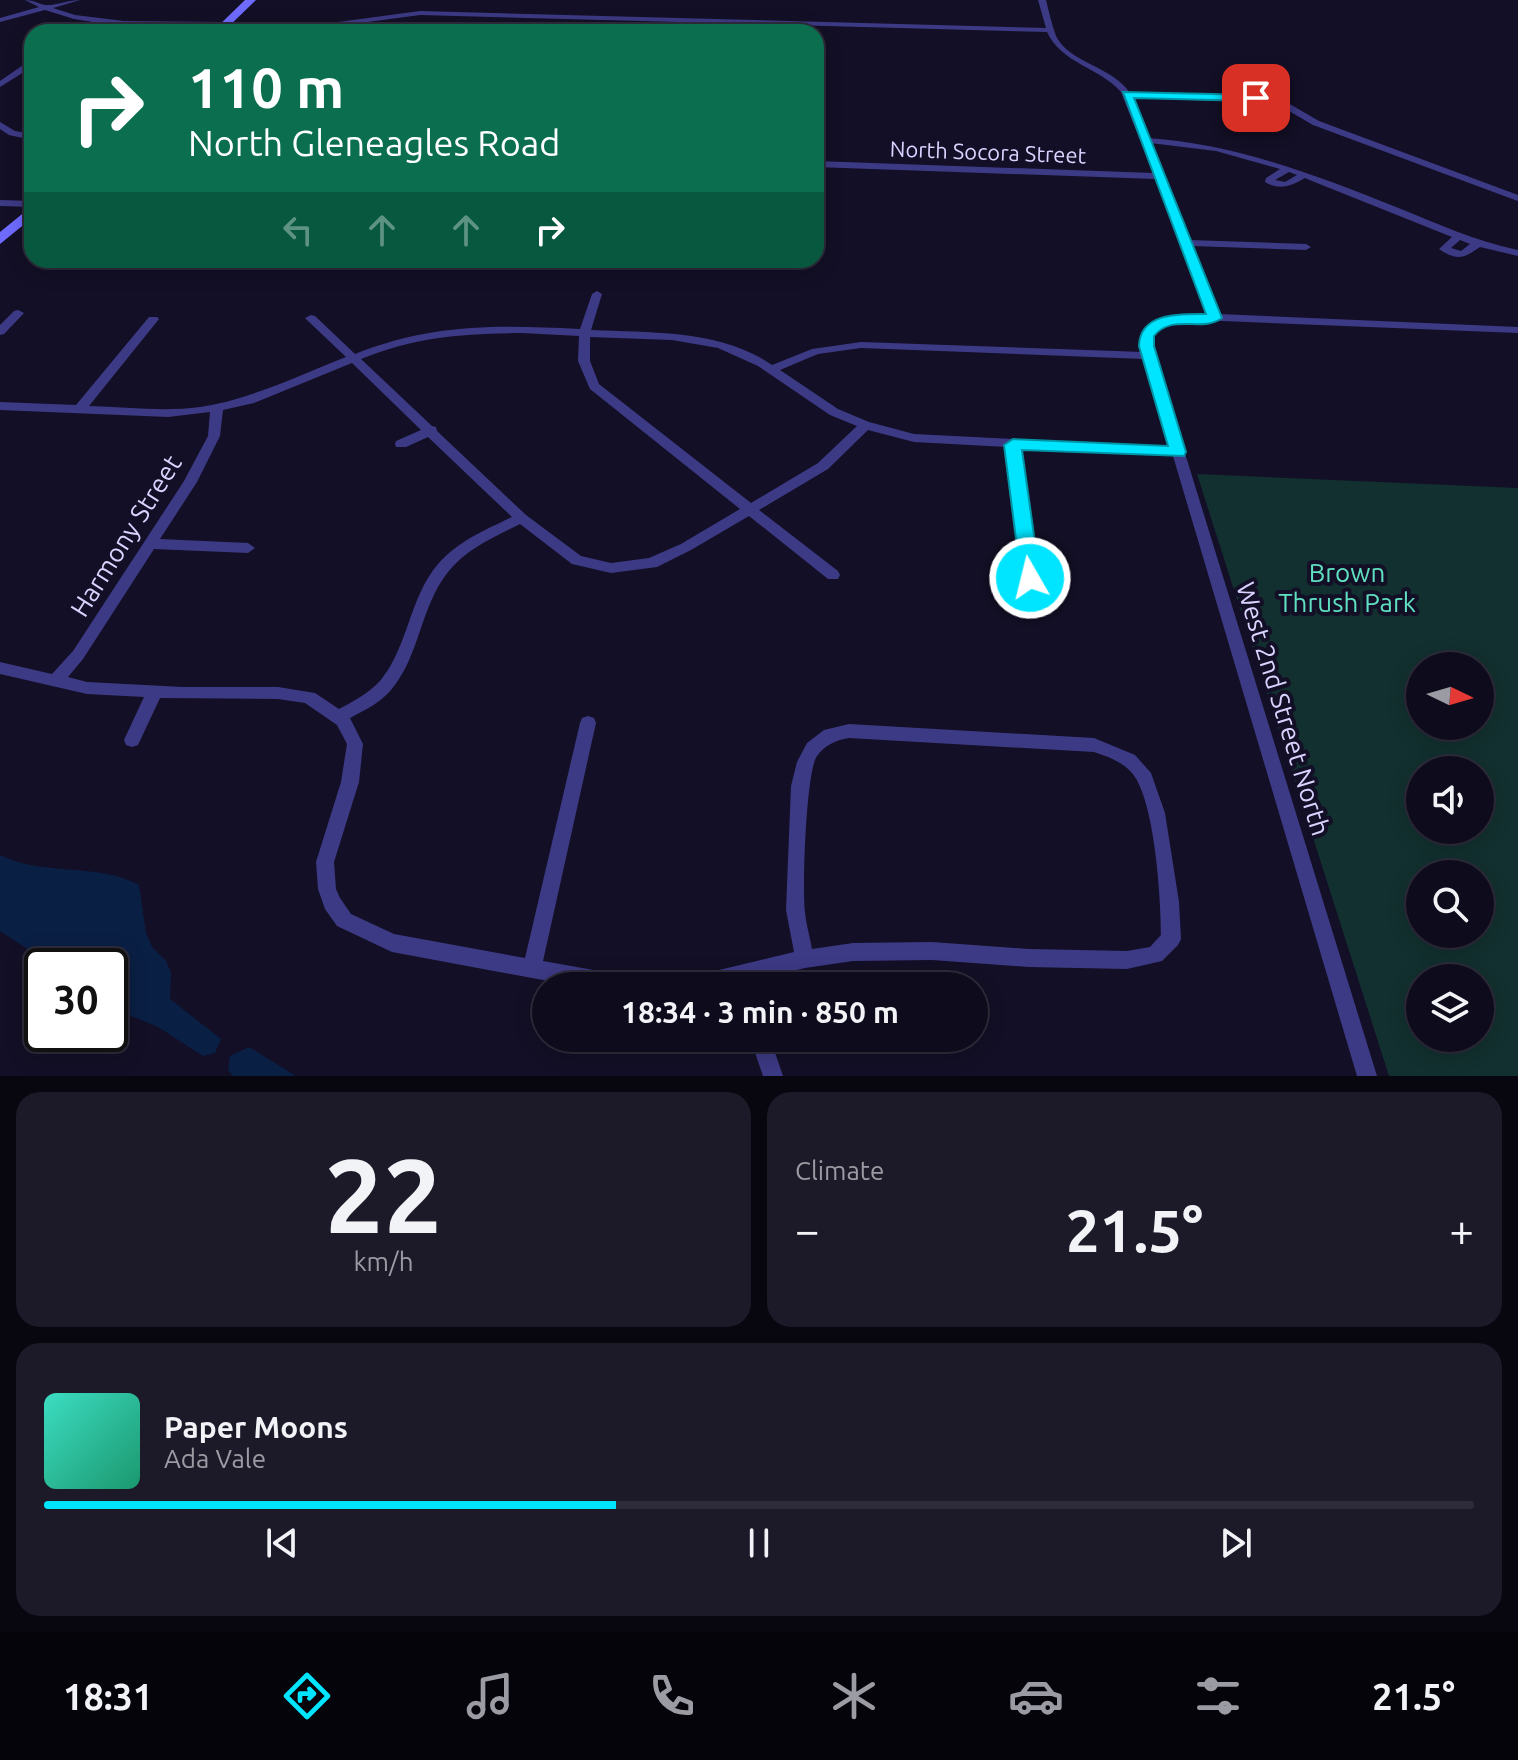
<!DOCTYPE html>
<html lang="en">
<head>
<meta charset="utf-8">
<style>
  :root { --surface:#0e0b1c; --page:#1c1929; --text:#f1f3f6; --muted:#9b9ba3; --line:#2e2b3b; --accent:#00e5ff }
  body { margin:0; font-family:Ubuntu,sans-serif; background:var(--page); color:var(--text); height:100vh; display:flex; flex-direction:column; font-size:30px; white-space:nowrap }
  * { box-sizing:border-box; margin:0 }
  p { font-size:26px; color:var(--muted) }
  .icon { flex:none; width:44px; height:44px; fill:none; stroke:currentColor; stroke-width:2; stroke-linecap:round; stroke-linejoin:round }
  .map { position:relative; height:1076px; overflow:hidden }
  .drawer { display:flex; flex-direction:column; gap:16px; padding:16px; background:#08060f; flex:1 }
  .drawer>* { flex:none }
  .guide { position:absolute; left:24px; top:24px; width:800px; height:244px; border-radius:24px; box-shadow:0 4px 20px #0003,0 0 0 2px var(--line); background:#0b6e4f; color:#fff; overflow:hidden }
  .needle { width:52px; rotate:95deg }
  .buttons { position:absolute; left:1406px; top:652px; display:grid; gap:16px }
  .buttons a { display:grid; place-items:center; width:88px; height:88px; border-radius:50%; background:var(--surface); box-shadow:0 4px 20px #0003,0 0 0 2px var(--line); font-size:40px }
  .speed { position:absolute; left:24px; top:948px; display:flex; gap:16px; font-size:40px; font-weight:700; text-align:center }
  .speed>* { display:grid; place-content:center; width:104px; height:104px; border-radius:50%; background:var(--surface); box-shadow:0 4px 20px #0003,0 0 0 2px var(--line); line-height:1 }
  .speed .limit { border:4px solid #111; border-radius:12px; background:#fff; color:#111 }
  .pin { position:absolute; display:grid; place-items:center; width:68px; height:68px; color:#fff; margin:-34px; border-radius:16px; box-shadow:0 4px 12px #0006 }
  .me { position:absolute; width:88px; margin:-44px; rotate:352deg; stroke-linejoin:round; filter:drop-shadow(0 0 6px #0008) }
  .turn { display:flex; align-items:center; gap:28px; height:168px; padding:0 32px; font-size:36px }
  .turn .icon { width:104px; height:104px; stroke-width:2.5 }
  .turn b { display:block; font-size:56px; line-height:68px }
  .lanes { display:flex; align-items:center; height:76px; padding:0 32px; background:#0003; justify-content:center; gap:40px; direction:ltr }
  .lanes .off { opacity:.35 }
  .big { font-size:60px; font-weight:700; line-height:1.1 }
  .drawer .widget { flex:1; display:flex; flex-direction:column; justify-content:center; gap:12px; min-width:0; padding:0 28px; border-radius:24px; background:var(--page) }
  .drawer .dial { align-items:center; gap:0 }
  .dial b { font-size:104px; line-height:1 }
  .song { display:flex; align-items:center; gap:24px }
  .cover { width:96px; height:96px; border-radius:12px; background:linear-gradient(135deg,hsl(170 70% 55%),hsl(160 70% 35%)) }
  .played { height:8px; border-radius:4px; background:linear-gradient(90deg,var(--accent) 40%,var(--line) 40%) }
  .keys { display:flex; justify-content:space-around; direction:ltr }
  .heat { display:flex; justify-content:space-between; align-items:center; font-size:44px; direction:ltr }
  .drawer .tiles { flex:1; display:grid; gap:16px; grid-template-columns:1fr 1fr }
  .widget:last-child { grid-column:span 2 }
  .trip { position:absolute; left:532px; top:972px; width:456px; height:80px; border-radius:40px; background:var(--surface); box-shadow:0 4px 20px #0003,0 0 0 2px var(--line); font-weight:700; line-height:80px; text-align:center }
  .menu { display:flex; height:128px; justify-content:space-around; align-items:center; background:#06040b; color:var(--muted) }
  .menu .icon { width:56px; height:56px }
  .menu .selected { color:var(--accent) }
  .menu b { font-size:36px; color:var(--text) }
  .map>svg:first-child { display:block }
  .green { fill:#12302f; fill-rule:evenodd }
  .water { fill:#0a1f44 }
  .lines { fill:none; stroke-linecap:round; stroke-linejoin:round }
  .minor { fill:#3d3a85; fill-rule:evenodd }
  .secondary { fill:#6f6bff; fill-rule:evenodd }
  .route { fill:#00e5ff; stroke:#0095a6; stroke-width:2 }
  .labels { text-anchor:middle; stroke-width:8; stroke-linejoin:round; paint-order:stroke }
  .far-street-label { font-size:22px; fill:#d9d4ff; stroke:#130f26 }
  .street-label { font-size:26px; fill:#d9d4ff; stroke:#130f26 }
  .park-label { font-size:26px; fill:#5fe0c0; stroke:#130f26 }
</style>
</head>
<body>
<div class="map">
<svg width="1518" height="1076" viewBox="0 0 1518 1076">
  <rect width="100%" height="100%" fill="#130f26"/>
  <!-- green -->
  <path class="green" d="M1197,474L1518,488V1076H1389ZM1420,666H1480V726H1420ZM1420,770H1480V830H1420ZM1420,874H1480V934H1420ZM1420,978H1480V1038H1420Z"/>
  <!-- water -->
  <path class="water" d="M0,855C45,877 96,862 139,885L146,933L152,947L166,961L171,972L170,999L221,1039L215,1053L203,1056L158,1027L110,1007V966H53L0,931Z
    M249,1047L296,1076H233L228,1070L230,1056Z"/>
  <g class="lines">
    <!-- minor -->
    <path class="minor" d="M25,0C34,0 38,4 45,5C55,6 69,0 80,0L53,8L75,15L124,21L225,22L229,24L227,26L301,27L420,11L1046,28L1038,0H1046C1049,12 1052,25 1056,36C1069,63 1112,66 1130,93L1272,98L1288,103L1319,121L1518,195V201L1515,200L1313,125L1282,107L1268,103L1132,98L1148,138C1236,144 1315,175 1396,207C1436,223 1475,241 1518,250V256L1480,247C1463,259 1457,261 1439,249L1452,237L1312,181L1305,178C1291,186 1280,191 1265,182L1266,178L1280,169L1216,151L1150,143L1189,240L1306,244L1311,247L1306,250L1192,246L1219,314L1518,327V333L1198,320C1181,321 1165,321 1154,335L1155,356L1377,1076H1357L1173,456L1020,448L1037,578L1035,582H1025L1023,578L1007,447L914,442L868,430L828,469L759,510L838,571L840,575L838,579H828L749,516L691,550L657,567L611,573L572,564L520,524C494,537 466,549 448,572C420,607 420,656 391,690C380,703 365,710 350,718L363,744L359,782L334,862L336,889L340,898L351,914L394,934L525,958L580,723L582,718L588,716L594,718L596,723L543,961L627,976L634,979L637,986H575L392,952L337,926L325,909L318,889L316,862L341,782L347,744L337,725L305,703L278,699L160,698L138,745L132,747L126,745L124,740L144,697L87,694L0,674V662L52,674L73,651L184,481L208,436L210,412L168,417L0,410V402L76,405L149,317H157L159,319L89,406C125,407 164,412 200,407C251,399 298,376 346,357L307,320L305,318L311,315L315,316L355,354C433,323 498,325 580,329L592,294L597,291L602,294L591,330C651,333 720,329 772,365L812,349L861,342L1143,352V335C1157,313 1184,313 1208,314L1155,179L816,167V161L1153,173L1121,92C1099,67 1062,64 1047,32L420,15L301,31L221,30L217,28L219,26L99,23L74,19L45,10L0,22V18L39,7ZM1289,172L1297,175L1285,182L1275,180ZM1460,240L1470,244L1461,251L1451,248ZM522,333L579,336L578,361L590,389L740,509L681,544L649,558L611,563L581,556L526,515L437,431L436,427L432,426L361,359C419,336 461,334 522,333ZM590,337L672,340L718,348L758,366L830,415L857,426L818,463L751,503L599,384L590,361ZM861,348L1144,359L1170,447L914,434L869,422L838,409L780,370L818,354ZM352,363L421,430L396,441L395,444L396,447H406L428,437L512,517C485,530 458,541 438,564C409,598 408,648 380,681C369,693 354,701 339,709L315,693L278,687H183L87,682L68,677L83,659L154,549L248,553L255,548L248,543L160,539L197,482L220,436L223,410L254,403Z
      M29,61H32V67L0,87V81Z
      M0,122L15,131L32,134V140L9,135L0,129Z
      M0,200L32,201V207L0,206Z
      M18,310L24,313L4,334L0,335V325L14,311Z
      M849,724L1094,738L1135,755L1151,773L1165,813L1179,902L1181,939L1178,945L1162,961L1127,969L1029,967L932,960L853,961L805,968L733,986H684L687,979L694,976L794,952L786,910L791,786L797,762L807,743L824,730ZM849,738L1094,752C1109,757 1126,763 1135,777C1155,808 1161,898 1161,935L1150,947L1127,951L1029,949L932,942L853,943L812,949C810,937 806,924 805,912C802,889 806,771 817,756C825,745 836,740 849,738Z
      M750,1038H770L783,1076H763Z"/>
    <!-- secondary -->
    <path class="secondary" d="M245,0H256L223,32H212Z
      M32,206V218L0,244V232Z"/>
  </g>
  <!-- route -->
  <path class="route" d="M1123,92L1256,95L1261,98L1256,101L1134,98L1222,318C1202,333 1172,313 1154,336V346L1186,452L1184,456L1022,450L1040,578L1030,584L1021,578L1004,445L1013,439L1168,446L1139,346C1140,312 1180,314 1206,314Z"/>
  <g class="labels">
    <!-- far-street labels -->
    <g class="far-street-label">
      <text transform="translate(988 152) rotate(2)" y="8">North Socora Street</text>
    </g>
    <!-- street labels -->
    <g class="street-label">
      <text transform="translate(126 536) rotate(-58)" y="9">Harmony Street</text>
      <text transform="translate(1283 709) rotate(73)" y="9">West 2nd Street North</text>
    </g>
    <!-- park labels -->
    <g class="park-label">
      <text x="1347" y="582">Brown<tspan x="1347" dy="30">Thrush Park</tspan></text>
    </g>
  </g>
</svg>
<div class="buttons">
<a><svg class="needle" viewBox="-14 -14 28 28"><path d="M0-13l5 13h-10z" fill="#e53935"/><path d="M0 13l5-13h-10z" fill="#9b9ba3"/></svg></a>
<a><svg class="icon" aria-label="sound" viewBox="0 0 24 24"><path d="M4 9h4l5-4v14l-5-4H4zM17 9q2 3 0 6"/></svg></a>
<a><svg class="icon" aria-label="search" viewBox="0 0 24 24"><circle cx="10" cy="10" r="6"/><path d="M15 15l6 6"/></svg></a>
<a><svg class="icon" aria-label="layers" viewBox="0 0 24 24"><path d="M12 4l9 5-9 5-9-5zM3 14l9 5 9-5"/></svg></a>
</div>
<div class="speed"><div class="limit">30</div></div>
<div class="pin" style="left:1256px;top:98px;background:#d93025"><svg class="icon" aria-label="arrive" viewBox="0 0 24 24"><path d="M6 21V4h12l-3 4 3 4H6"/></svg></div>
<svg class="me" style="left:1030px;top:578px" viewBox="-20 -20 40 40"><circle r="17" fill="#00e5ff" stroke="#fff" stroke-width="3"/><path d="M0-11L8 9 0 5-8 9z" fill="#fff"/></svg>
<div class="trip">18:34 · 3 min · 850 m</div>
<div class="guide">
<div class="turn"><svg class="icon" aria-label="right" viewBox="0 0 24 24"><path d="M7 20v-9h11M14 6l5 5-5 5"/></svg><div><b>110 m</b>North Gleneagles Road</div></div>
<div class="lanes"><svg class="icon off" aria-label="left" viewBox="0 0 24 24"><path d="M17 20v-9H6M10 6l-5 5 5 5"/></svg><svg class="icon off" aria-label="ahead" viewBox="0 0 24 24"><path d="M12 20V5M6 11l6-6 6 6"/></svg><svg class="icon off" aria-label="ahead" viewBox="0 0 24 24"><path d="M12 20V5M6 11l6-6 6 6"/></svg><svg class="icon" aria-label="right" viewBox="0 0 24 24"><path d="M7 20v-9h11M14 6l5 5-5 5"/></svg></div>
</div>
</div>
<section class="drawer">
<div class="tiles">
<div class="widget dial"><b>22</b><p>km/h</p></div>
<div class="widget"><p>Climate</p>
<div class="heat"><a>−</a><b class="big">21.5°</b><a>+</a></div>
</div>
<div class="widget">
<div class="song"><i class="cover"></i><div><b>Paper Moons</b><p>Ada Vale</p></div></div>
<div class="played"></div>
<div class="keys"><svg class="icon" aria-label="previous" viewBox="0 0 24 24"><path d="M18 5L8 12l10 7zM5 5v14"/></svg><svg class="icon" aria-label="pause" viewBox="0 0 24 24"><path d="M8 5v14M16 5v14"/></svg><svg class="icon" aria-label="next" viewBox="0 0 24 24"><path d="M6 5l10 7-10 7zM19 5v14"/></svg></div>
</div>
</div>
</section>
<nav class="menu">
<b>18:31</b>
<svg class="icon selected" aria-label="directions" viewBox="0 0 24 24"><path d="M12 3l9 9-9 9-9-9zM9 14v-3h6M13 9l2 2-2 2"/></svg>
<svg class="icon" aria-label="music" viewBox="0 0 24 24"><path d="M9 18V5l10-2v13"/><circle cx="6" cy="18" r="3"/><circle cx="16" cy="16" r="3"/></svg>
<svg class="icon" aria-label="phone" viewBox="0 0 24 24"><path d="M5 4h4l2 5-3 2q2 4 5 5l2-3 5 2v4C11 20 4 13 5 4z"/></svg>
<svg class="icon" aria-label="climate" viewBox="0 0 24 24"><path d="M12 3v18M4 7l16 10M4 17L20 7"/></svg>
<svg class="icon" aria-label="car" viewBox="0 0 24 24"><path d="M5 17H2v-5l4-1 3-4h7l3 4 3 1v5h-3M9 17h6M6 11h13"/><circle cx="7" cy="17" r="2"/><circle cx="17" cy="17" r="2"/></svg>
<svg class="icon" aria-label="filters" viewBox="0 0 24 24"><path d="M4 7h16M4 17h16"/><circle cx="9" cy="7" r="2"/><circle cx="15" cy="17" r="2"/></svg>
<b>21.5°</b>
</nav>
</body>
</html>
